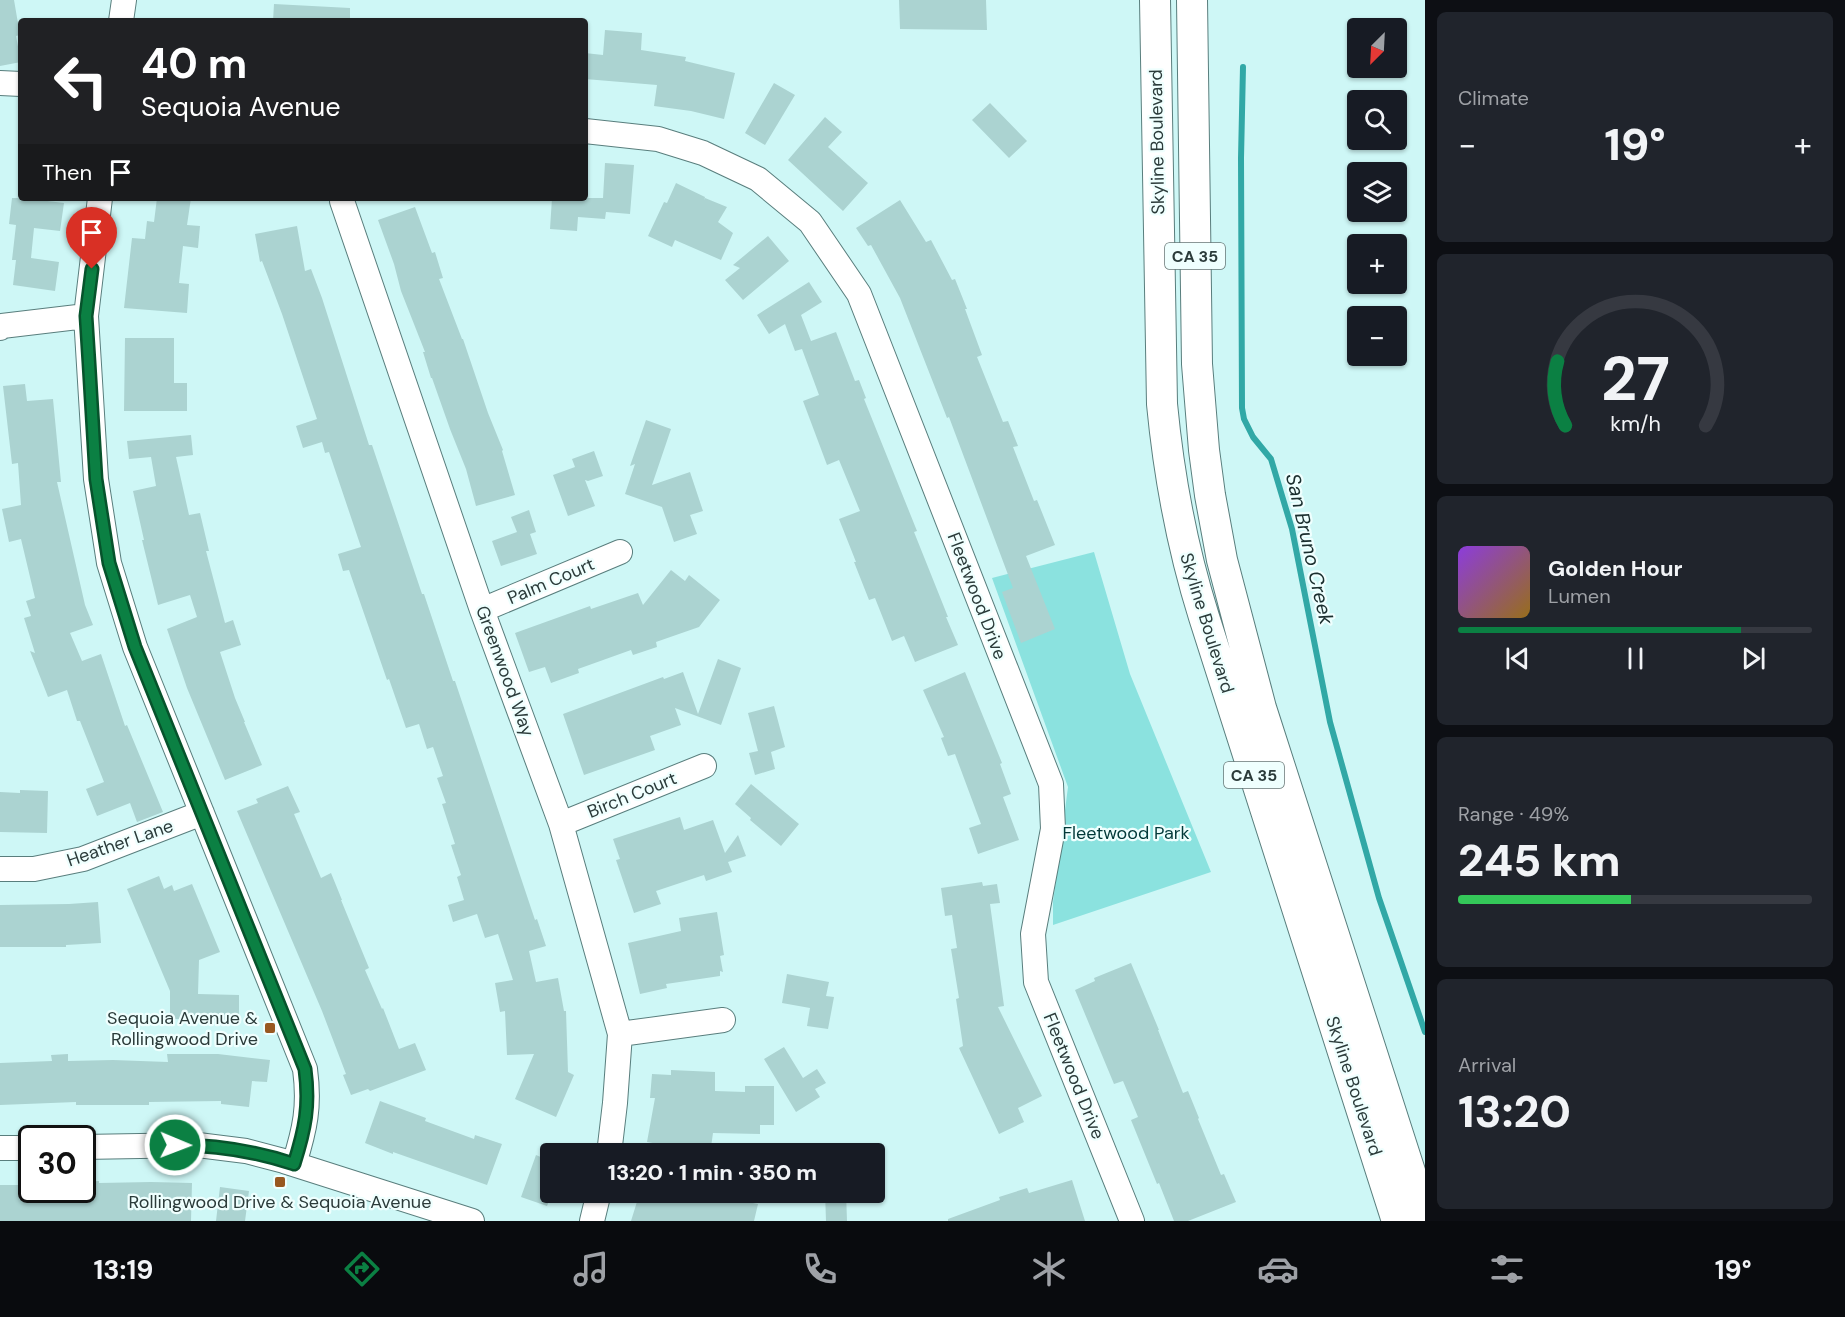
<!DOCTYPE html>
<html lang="en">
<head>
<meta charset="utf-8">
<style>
  :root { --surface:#171b24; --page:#20242c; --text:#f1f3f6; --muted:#9ea1a6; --line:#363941; --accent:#0b8043 }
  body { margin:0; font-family:"DM Sans",sans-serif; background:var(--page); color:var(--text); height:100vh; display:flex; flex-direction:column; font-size:22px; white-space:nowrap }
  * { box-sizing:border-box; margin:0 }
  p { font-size:20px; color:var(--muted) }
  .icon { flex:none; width:33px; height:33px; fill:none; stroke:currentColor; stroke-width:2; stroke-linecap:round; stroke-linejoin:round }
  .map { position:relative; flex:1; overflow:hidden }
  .panel { display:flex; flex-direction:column; gap:12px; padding:12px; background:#0d0f14; width:420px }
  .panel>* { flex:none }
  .hud { position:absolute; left:18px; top:18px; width:570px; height:183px; border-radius:6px; box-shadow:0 2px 4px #0004; background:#202124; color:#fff; overflow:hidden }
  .needle { width:39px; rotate:204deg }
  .fabs { position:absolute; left:1347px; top:18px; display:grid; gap:12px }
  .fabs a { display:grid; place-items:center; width:60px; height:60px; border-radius:6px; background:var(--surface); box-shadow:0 2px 4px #0004; font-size:30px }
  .speed { position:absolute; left:18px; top:1125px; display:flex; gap:12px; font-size:30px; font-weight:700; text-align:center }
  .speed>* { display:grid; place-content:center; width:78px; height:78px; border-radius:50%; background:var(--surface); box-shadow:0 2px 4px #0004; line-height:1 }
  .speed .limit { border:3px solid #111; border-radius:9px; background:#fff; color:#111 }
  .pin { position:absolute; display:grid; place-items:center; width:51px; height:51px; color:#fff; margin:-62px -26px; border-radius:50% 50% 50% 0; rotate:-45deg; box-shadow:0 0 6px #0007 }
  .pin .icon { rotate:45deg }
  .me { position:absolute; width:66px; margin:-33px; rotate:91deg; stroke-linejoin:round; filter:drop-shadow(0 0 4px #0008) }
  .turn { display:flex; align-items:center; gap:21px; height:126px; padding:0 24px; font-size:27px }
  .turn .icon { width:78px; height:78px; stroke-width:2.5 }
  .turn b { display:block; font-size:42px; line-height:51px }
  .then { display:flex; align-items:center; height:57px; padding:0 24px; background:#0003; gap:12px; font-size:22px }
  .big { font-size:45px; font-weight:800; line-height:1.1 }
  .panel .widget { flex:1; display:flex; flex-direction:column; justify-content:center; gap:9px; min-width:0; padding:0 21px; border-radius:9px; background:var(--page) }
  .panel .dial { align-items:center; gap:0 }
  .dial svg { height:156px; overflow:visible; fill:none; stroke:var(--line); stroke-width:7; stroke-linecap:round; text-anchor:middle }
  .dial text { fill:var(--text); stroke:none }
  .song { display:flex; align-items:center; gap:18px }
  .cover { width:72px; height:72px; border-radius:9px; background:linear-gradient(135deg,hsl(270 70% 55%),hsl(40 70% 35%)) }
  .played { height:6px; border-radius:3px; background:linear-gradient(90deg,var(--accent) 80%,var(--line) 80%) }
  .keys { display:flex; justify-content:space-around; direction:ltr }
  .heat { display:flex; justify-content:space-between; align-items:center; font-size:33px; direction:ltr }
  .charge { height:9px; border-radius:4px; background:linear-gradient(90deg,#34c759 49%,var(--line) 0) }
  .trip { position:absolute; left:540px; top:1143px; width:345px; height:60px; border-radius:6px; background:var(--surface); box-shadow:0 2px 4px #0004; font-weight:800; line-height:60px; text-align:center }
  .dock { display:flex; height:96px; justify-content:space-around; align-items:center; background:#090b0e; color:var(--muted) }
  .dock .icon { width:42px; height:42px }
  .dock .selected { color:var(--accent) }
  .dock b { font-size:27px; color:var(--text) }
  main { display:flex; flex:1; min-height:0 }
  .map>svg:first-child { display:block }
  .green { fill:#8be2df }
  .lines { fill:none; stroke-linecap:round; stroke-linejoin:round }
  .stream { stroke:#31a8a6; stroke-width:6 }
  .building { fill:#abd3d1 }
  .minor-casing { stroke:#597e7d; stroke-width:26 }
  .major-casing { stroke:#597e7d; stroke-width:32 }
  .minor { stroke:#fff; stroke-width:24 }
  .major { stroke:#fff; stroke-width:30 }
  .route-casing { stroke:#07532c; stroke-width:15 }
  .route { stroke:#0b8043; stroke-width:10 }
  .poi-dot { fill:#985821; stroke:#effffe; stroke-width:2 }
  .labels { text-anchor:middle; stroke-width:4.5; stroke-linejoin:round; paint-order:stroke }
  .shield { fill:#effffe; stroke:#667675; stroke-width:1.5 }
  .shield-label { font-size:16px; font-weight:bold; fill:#2b3b3a }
  .street-label { font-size:18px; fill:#2b3b3a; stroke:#effffe }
  .park-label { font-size:18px; fill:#023939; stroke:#effffe }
  .poi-label { font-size:18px; fill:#2b3b3a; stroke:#effffe; text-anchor:end }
  .water-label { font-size:20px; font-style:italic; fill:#1a2e2e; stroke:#effffe }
</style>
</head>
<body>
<main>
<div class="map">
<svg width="1425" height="1221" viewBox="0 0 1425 1221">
  <rect width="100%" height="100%" fill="#cef7f6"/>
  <!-- green -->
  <path class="green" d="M1094,552L1130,674L1211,872L1053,925V902L1068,787L992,578Z"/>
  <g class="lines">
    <!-- stream -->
    <path class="stream" d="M1243,67L1241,158L1242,408L1244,419L1253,437L1271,459L1292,529L1330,722L1379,898L1425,1032"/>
  </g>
  <!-- building -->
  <path class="building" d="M0,0H14L20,35L16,36L21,62L0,66Z
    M899,0H986L987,30L900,29Z
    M274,4L350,8V21H273Z
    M605,30L642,33L641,50L686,57L685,61L735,73L724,119L691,111L654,106L657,85L585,79V53L603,55Z
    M774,83L795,95L765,145L745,133Z
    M990,103L1027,141L1009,158L972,120Z
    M825,117L842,132L828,147L868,183L843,211L788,160Z
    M605,163L634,165L630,214L606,212L605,219L578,217L577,231L550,229L552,198H603Z
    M676,183L705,197L704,201L705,198L727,207L718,222L733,233L721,260L675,240L672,247L648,236L664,202L667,203Z
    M12,198H40L39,200L64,203L60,231L34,228L31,258L59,262L55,291L13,285L16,260H12L16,225L9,224Z
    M157,198H191L187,225L200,226L198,248L183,246L179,283L189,284L187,313L124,308L132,238L145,239L147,221L154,222Z
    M900,200L926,242L931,240L952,280L955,279L967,309H965L982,355L977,357L1003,422L1008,421L1018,446L1013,447L1034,501L1037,500L1055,545L1026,556L1055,629L1021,643L1002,592L1013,588L949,417L947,418L900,298L871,245L868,246L856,228Z
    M415,207L432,253L435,252L443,278L439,279L462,339H463L488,413L503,450L502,451L515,495L476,506L466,469L450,429L432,378H431L423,352H425L401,291L394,264L378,220Z
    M297,226L305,271L311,269L322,298L369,445H372L422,594H424L453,681H455L535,920L537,919L546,946L529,951L536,982L558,978L564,1011H566L568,1072L574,1075L556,1117L515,1099L534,1054L507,1055L505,1011L500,1012L495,983L513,980L498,934L485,938L477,914L453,922L448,905L464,900L457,877L461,875L451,845L455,844L442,804L446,803L437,778L443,776L433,747L427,749L419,724L406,728L389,679L387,680L349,570L343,571L338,554L361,547L329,452L325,453L322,442L303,448L296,426L317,419L282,314L262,261L260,262L255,234Z
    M768,236L789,261L743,300L725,280L740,268L733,265Z
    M809,282L822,302L801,315L811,341L836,332L855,381L859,380L866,398L864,399L917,531L914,532L948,617H946L958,645L915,662L904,636L892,641L875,598L869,600L854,562H856L839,519L860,511L839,460L827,465L803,401L819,395L802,349L795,351L785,324L769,334L757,315Z
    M125,338H174V383H187V411H124Z
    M25,384L27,401L53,399L61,482H57L85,605L93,625L70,633L82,661L101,654L125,726L127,725L163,812L137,822L130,803L97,816L86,789L104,782L80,721H77L67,690L48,697L30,651L35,653L24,618L31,616L26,601L35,598L21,539L9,542L2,509L21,505L18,463L12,464L3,386Z
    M646,420L671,429L652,485L690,472L703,511L690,515L697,534L674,542L662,507L625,494L635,464L630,466Z
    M191,435L193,455L176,457L189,515L200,513L209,551H206L225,623L233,620L241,645L220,652L235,698L245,722H244L262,765L225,780L187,688L167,629L197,617L190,595L158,605L142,540H144L133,491L156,486L151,457L129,459L127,441Z
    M594,451L603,476L588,481L585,480L595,506L568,516L553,475L575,467L572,459Z
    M529,510L536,532L530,534L537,554L501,566L492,541L517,532L511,517Z
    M671,570L685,581L689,575L720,600L699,627L656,642L657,647L633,655L631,650L578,669L579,673L551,683L545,667L529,672L515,633L590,606L591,609L638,593L643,605Z
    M718,659L741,668L721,725L675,708L681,725L650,736L655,750L584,775L563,714L663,677L664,679L683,672L698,714Z
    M965,672L1002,763L1000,764L1011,794L1003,797L1019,840L978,854L969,828L981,824L955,754L948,756L941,738L944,737L923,690Z
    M774,706L785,747L771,752L775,769L755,775L749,753L758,751L748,713Z
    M751,784L799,824L781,846L750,820L751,818L735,804Z
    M288,786L300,812L294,814L321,878L331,873L342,900H341L369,968L365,970L382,1009L383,1008L399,1049L415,1043L426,1070L370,1091L368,1089L351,1095L343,1075L346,1074L322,1011L237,811L258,803L256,799Z
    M20,790L48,791L47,833L0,832V792L20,793Z
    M680,817L684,830L713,820L725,853L738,835L746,856L728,862L732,872L706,881L704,875L656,891L661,904L634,913L616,860L620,859L613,839Z
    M159,876L164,889L172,885L174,891L192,884L220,952L199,960L198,994L239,995V1020L170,1019V991L127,889Z
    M982,882L983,886L997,884L1000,903L990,904L1004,1006L998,1007L1042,1096L1018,1108L1024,1122L999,1134L959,1048L963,1046L956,999L959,998L951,949L957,948L952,915L945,916L941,888Z
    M98,902L101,943L66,945V947H0V905L69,904Z
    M717,912L724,955L720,956L723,972L720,971V976L666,984L667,988L640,994L628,943L681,931L679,918Z
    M1131,963L1159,1030H1158L1183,1093L1188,1091L1199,1118L1198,1119L1221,1175L1224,1174L1236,1202L1188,1221H1174L1159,1183L1157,1184L1131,1120L1138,1117L1123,1081L1114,1084L1075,990L1095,981L1094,978Z
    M787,974L829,982L826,996L834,997L828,1029L807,1026L810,1008L782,1003Z
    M784,1047L803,1078L817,1069L826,1083L815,1089L820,1097L796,1112L764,1059Z
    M68,1054V1061L113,1060L168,1062L167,1054H218L270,1060L267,1082L252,1081L249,1107L221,1104V1101L149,1102V1105H76V1102L0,1105V1063L52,1061L51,1055Z
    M671,1070L715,1072V1091L745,1092V1086H774V1125H760V1134L713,1133L710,1154L663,1148L664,1145L647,1142L655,1098H650L652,1074L671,1075Z
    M380,1101L426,1118L425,1121L474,1139L475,1135L502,1144L487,1185L393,1152V1154L365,1143Z
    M536,1155L550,1161V1198L547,1206L521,1197Z
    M1072,1180L1085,1221H948V1219L1000,1200L999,1197L1027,1188L1029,1193Z
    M99,1181V1183L151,1182L192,1183L191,1221H0V1185H32V1190H82V1182Z
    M220,1187L249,1191L245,1221H216Z
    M640,1192H696L758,1204L754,1221H631Z
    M825,1192H846L847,1221H826Z"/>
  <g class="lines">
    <defs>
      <path id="minor" d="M121,21L124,0
        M0,83L21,84
        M585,131L658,139L703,153L758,179L810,222L859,294L1051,784L1053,829L1033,934L1036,982L1132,1221
        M100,198L86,316L96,479L109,563L135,647L305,1069C310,1106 305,1129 294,1164
        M342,198V201L482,610L561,824L620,1034L615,1103L609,1154
        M0,328L2,326L86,316
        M482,610L620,552
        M561,824L704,766
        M0,869H34L83,859L202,813
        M620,1034L723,1020
        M82,1147L198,1145L246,1151L284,1161L472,1221
        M0,1148H32
        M592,1221L599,1192"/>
      <path id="major" d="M1155,0L1162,404C1169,477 1182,547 1204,617L1397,1221
        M1192,0L1197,364L1204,450L1210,495L1222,560L1261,708L1425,1218"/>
    </defs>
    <!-- minor casing -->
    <use href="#minor" class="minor-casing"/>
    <!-- major casing -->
    <use href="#major" class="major-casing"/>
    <!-- minor -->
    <use href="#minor" class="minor"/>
    <!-- major -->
    <use href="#major" class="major"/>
  </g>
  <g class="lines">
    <defs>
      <path id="route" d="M92,269L86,316L89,363L96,479L109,563L135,647L305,1069C310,1106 305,1129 294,1164C255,1151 216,1145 175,1145"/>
    </defs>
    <!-- route casing -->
    <use href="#route" class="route-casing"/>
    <!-- route -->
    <use href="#route" class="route"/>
  </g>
  <!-- markers -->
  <g class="poi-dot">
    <rect x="264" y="1022" width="12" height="12" rx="3"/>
    <rect x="274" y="1176" width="12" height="12" rx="3"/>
  </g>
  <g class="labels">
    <!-- shield labels -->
    <g class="shield">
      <rect x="1165" y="243" width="60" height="26" rx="4.5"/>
      <rect x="1224" y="762" width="60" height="26" rx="4.5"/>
    </g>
    <g class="shield-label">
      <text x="1195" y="262">CA 35</text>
      <text x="1254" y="781">CA 35</text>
    </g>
    <!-- street labels -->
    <g class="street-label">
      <text transform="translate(1157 142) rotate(-91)" y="6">Skyline Boulevard</text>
      <text transform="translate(551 581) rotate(-23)" y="6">Palm Court</text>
      <text transform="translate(977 596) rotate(69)" y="6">Fleetwood Drive</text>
      <text transform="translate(1207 623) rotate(73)" y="6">Skyline Boulevard</text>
      <text transform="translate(505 671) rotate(70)" y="6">Greenwood Way</text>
      <text transform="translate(632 795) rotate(-22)" y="6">Birch Court</text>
      <text transform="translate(120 843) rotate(-19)" y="6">Heather Lane</text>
      <text transform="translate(1074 1076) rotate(68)" y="6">Fleetwood Drive</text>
      <text transform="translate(1354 1086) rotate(72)" y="6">Skyline Boulevard</text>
    </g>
    <!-- park labels -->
    <g class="park-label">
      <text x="1126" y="839">Fleetwood Park</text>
    </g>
    <!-- poi labels -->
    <g class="poi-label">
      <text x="258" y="1024">Sequoia Avenue &amp;<tspan x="258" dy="21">Rollingwood Drive</tspan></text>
      <text x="280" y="1208" text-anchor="middle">Rollingwood Drive &amp; Sequoia Avenue</text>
    </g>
    <!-- water labels -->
    <g class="water-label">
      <text transform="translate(1310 549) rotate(77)" y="7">San Bruno Creek</text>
    </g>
  </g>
</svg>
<div class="fabs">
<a><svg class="needle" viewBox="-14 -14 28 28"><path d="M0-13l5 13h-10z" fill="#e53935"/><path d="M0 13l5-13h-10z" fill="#9ea1a6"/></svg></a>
<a><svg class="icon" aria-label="search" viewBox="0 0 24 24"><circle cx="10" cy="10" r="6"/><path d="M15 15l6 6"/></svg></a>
<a><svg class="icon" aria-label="layers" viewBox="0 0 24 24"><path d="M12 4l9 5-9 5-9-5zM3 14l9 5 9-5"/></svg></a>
<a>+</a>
<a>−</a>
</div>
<div class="speed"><div class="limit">30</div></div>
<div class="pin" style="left:92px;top:269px;background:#d93025"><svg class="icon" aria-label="arrive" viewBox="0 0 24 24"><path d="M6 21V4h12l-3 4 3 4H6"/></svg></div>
<svg class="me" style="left:175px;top:1145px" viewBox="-20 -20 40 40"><circle r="17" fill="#0b8043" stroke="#fff" stroke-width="3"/><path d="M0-11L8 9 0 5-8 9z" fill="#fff"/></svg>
<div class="trip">13:20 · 1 min · 350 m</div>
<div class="hud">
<div class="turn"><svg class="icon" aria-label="left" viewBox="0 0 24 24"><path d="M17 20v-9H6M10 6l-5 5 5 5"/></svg><div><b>40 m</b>Sequoia Avenue</div></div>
<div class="then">Then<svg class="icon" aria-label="arrive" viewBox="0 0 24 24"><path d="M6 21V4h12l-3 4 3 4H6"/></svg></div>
</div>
</div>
<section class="panel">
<div class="widget"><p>Climate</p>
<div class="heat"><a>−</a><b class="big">19°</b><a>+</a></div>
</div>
<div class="widget dial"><svg viewBox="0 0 100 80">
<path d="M14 69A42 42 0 1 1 86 69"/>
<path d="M14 69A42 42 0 0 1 10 36" stroke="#0b8043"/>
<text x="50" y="56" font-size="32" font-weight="700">27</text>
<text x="50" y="72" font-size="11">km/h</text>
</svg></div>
<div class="widget">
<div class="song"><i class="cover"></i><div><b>Golden Hour</b><p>Lumen</p></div></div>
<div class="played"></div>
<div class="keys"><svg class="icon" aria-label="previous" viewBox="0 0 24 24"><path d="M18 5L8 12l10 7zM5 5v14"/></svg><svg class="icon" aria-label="pause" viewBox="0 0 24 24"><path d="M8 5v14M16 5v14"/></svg><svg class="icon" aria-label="next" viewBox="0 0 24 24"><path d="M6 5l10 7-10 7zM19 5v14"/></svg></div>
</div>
<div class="widget"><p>Range · 49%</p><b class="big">245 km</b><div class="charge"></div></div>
<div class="widget"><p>Arrival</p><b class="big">13:20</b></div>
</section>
</main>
<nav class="dock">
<b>13:19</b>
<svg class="icon selected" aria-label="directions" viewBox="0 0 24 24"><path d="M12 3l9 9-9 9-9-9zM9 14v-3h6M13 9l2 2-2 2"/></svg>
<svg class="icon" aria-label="music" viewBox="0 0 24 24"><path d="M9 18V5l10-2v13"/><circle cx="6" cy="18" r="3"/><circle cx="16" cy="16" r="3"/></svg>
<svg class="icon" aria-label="phone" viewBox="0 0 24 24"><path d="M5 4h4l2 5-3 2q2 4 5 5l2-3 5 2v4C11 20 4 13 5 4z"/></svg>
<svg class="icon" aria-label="climate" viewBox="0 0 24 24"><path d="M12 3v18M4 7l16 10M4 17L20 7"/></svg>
<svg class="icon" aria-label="car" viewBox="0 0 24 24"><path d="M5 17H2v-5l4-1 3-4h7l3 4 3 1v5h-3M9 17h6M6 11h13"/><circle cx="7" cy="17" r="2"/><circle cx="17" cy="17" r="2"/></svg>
<svg class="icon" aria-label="filters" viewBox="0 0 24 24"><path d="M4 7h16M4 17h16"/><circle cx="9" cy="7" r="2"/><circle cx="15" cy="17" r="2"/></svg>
<b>19°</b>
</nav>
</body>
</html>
